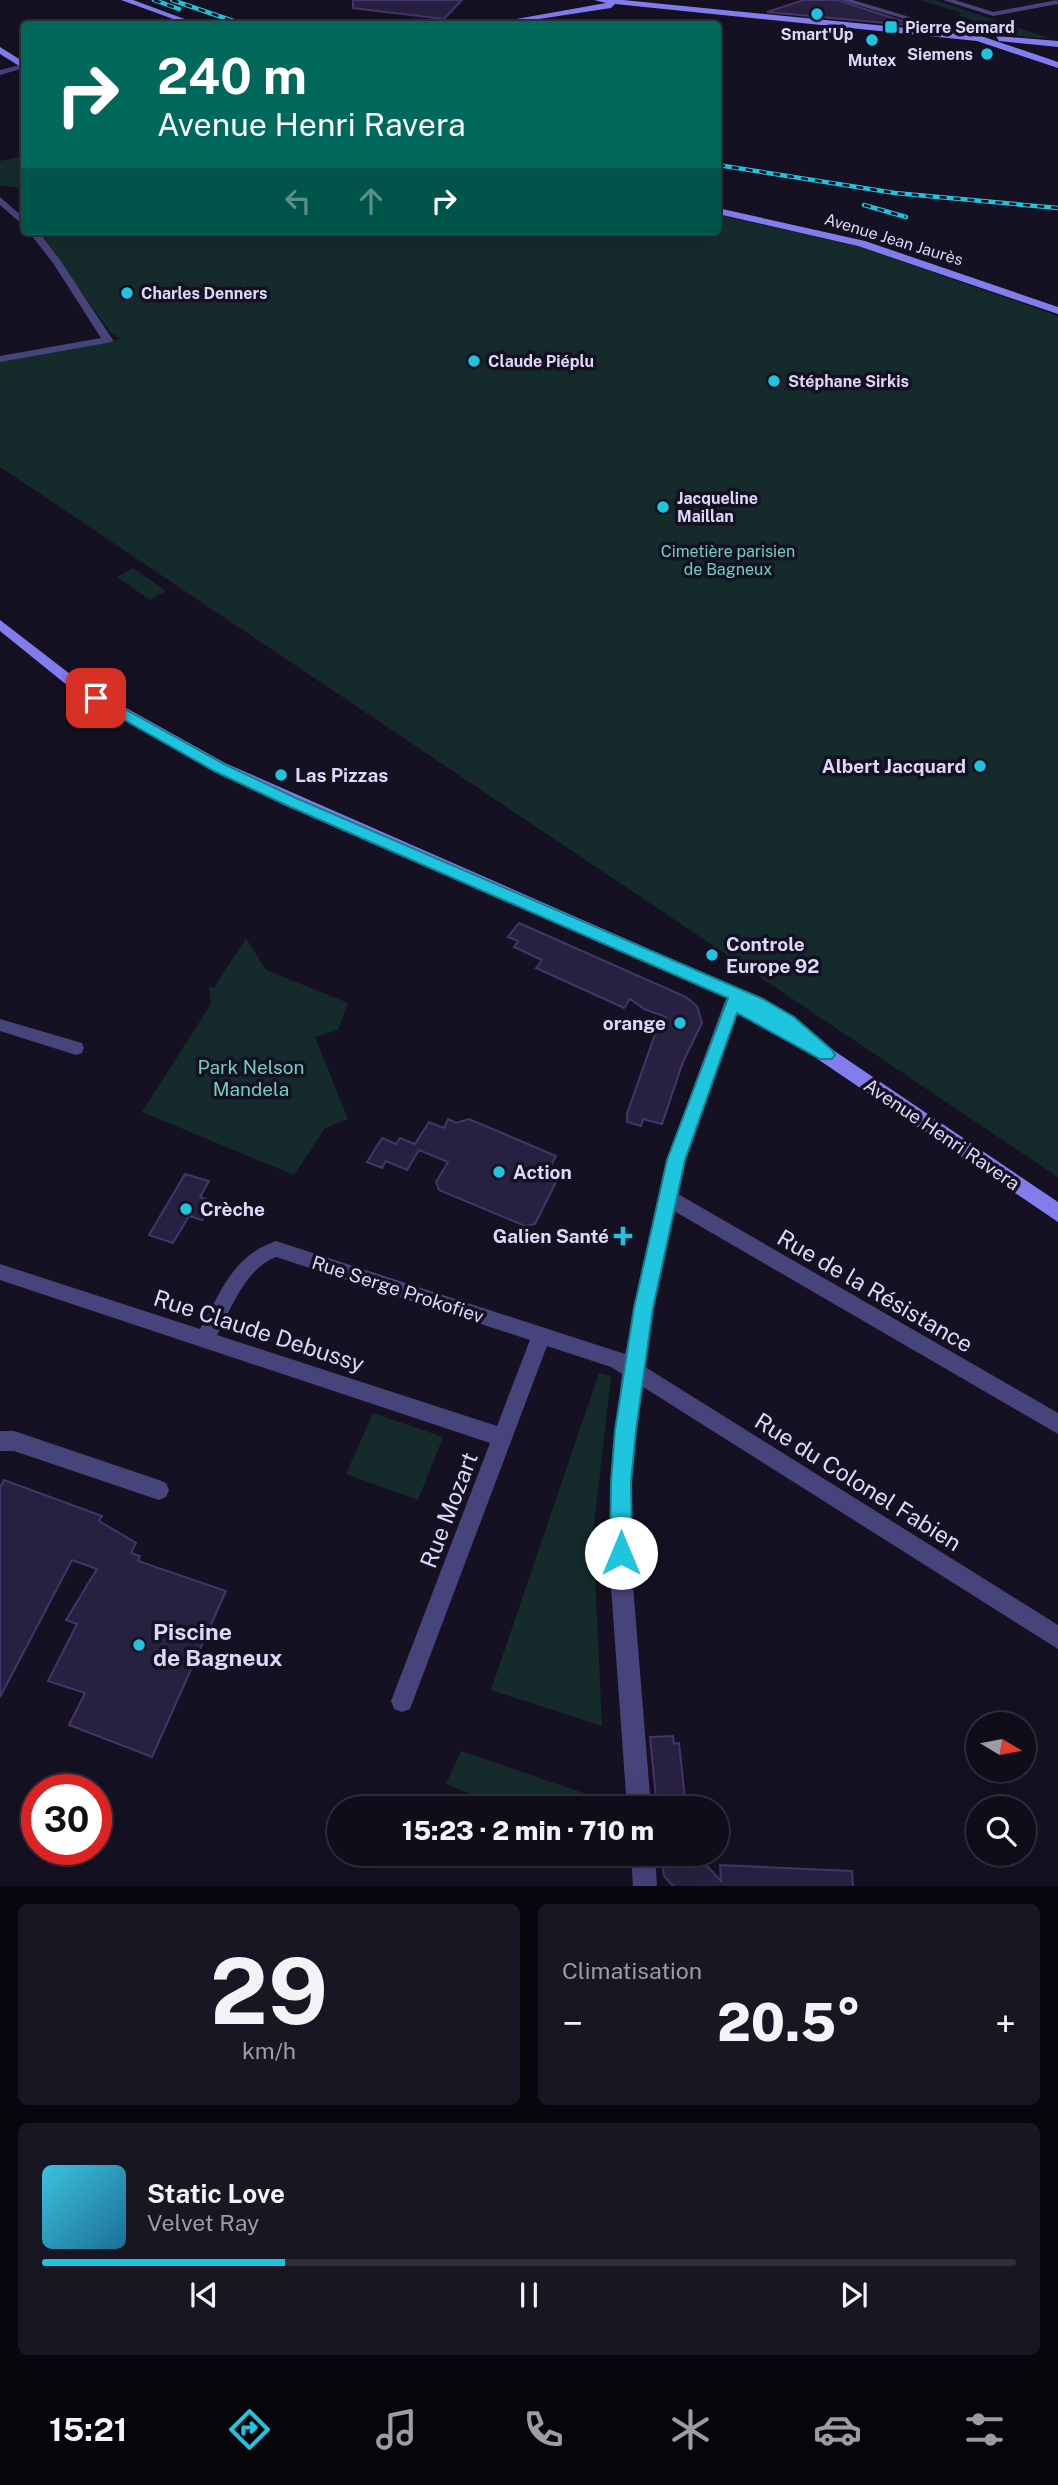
<!DOCTYPE html>
<html lang="fr">
<head>
<meta charset="utf-8">
<style>
  :root { --surface:#100d1a; --page:#191623; --text:#f1f3f6; --muted:#9c9ca2; --line:#302d39; --accent:#1fc5df }
  body { margin:0; font-family:"Public Sans",sans-serif; background:var(--page); color:var(--text); height:100vh; display:flex; flex-direction:column; font-size:26px; white-space:nowrap }
  * { box-sizing:border-box; margin:0 }
  p { font-size:23px; color:var(--muted) }
  .icon { flex:none; width:38px; height:38px; fill:none; stroke:currentColor; stroke-width:2; stroke-linecap:round; stroke-linejoin:round }
  .map { position:relative; height:1886px; overflow:hidden }
  .sheet { display:flex; flex-direction:column; gap:18px; padding:18px; background:#09070e; flex:1 }
  .sheet>* { flex:none }
  .top-card { position:absolute; left:21px; top:21px; width:700px; height:214px; border-radius:7px; box-shadow:0 7px 28px #0002,0 0 0 2px var(--line); background:#00695c; color:#fff; overflow:hidden }
  .needle { width:46px; rotate:100deg }
  .buttons { position:absolute; left:966px; top:1712px; display:grid; gap:14px }
  .buttons a { display:grid; place-items:center; width:70px; height:70px; border-radius:50%; background:var(--surface); box-shadow:0 7px 28px #0002,0 0 0 2px var(--line); font-size:35px }
  .speed { position:absolute; left:21px; top:1774px; display:flex; gap:14px; font-size:35px; font-weight:700; text-align:center }
  .speed>* { display:grid; place-content:center; width:91px; height:91px; border-radius:50%; background:var(--surface); box-shadow:0 7px 28px #0002,0 0 0 2px var(--line); line-height:1 }
  .speed .limit { border:10px solid #d22; background:#fff; color:#111 }
  .pin { position:absolute; display:grid; place-items:center; width:60px; height:60px; color:#fff; margin:-30px; border-radius:14px; box-shadow:0 4px 10px #0006 }
  .me { position:absolute; width:77px; margin:-38px; rotate:0deg; stroke-linejoin:round; filter:drop-shadow(0 0 5px #0008) }
  .turn { display:flex; align-items:center; gap:24px; height:147px; padding:0 21px; font-size:32px }
  .turn .icon { width:91px; height:91px; stroke-width:2.5 }
  .turn b { display:block; font-size:49px; line-height:60px }
  .lanes { display:flex; align-items:center; height:66px; padding:0 21px; background:#0003; justify-content:center; gap:35px; direction:ltr }
  .lanes .off { opacity:.35 }
  .big { font-size:52px; font-weight:800; line-height:1.1 }
  .sheet .widget { flex:1; display:flex; flex-direction:column; justify-content:center; gap:10px; min-width:0; padding:0 24px; border-radius:10px; background:var(--page) }
  .sheet .dial { align-items:center; gap:0 }
  .dial b { font-size:91px; line-height:1 }
  .song { display:flex; align-items:center; gap:21px }
  .cover { width:84px; height:84px; border-radius:10px; background:linear-gradient(135deg,hsl(190 70% 55%),hsl(200 70% 35%)) }
  .played { height:7px; border-radius:4px; background:linear-gradient(90deg,var(--accent) 25%,var(--line) 25%) }
  .keys { display:flex; justify-content:space-around; direction:ltr }
  .heat { display:flex; justify-content:space-between; align-items:center; font-size:38px; direction:ltr }
  .sheet .tiles { flex:1; display:grid; gap:18px; grid-template-columns:1fr 1fr }
  .widget:last-child { grid-column:span 2 }
  .trip { position:absolute; left:327px; top:1796px; width:402px; height:70px; border-radius:35px; background:var(--surface); box-shadow:0 7px 28px #0002,0 0 0 2px var(--line); font-weight:800; line-height:70px; text-align:center }
  .menu { display:flex; height:112px; justify-content:space-around; align-items:center; background:#06050a; color:var(--muted) }
  .menu .icon { width:49px; height:49px }
  .menu .selected { color:var(--accent) }
  .menu b { font-size:32px; color:var(--text) }
  .map>svg:first-child { display:block }
  .green { fill:#152b2b }
  .building { fill:#282041; stroke:#41356a; stroke-width:2 }
  .lines { fill:none; stroke-linecap:round; stroke-linejoin:round }
  .street { fill:#47437b; fill-rule:evenodd }
  .secondary { fill:#827ced; fill-rule:evenodd }
  .rail-casing { stroke:#1fc5df; stroke-width:4.5 }
  .rail { stroke:#151122; stroke-width:2.5; stroke-dasharray:7; stroke-linecap:butt }
  .route { fill:#1fc5df; stroke:#148091; stroke-width:2 }
  .poi-dot { fill:#1fc5df; stroke:#151122; stroke-width:2.5 }
  .labels { text-anchor:middle; stroke-width:7; stroke-linejoin:round; paint-order:stroke }
  .far-poi-label { font-size:16px; font-weight:bold; fill:#ddd8fa; stroke:#151122; text-anchor:start }
  .far-street-label { font-size:16px; fill:#ddd8fa; stroke:#151122 }
  .far-park-label { font-size:16px; fill:#6ed0bb; stroke:#151122 }
  .poi-label { font-size:19px; font-weight:bold; fill:#ddd8fa; stroke:#151122; text-anchor:start }
  .park-label { font-size:19px; fill:#6ed0bb; stroke:#151122 }
  .street-label { font-size:19px; fill:#ddd8fa; stroke:#151122 }
  .near-street-label { font-size:23px; fill:#ddd8fa; stroke:#151122 }
  .near-poi-label { font-size:23px; font-weight:bold; fill:#ddd8fa; stroke:#151122; text-anchor:start }
</style>
</head>
<body>
<div class="map">
<svg width="1058" height="1887" viewBox="0 0 1058 1887">
  <rect width="100%" height="100%" fill="#151122"/>
  <!-- green -->
  <path class="green" d="M920,0H935L1052,39L1017,36L958,15L962,13Z
    M24,156V188L0,186V161Z
    M718,215L857,246L1058,316V1177L0,467V361L121,339L111,333L38,231H718Z
    M133,568L166,591L150,600L117,577Z
    M246,938L266,970L348,1003L338,1030L315,1037L348,1119L325,1128L294,1175L142,1112L211,1004L209,987L214,988Z
    M599,1373L611,1376L593,1534L602,1726L491,1690Z
    M373,1413L443,1437L418,1500L346,1474Z
    M461,1751L607,1801L609,1808H506L446,1784Z"/>
  <!-- building -->
  <path class="building" d="M353,0H462L444,19L353,8Z
    M804,0H837L918,26L767,12Z
    M519,923L686,997L697,1006L702,1023L683,1062L662,1124L643,1119L641,1126L627,1122V1114L654,1037L666,1017L644,1009L630,999L624,1008L536,968L542,960L514,947L518,941L508,937Z
    M448,1119L456,1123L469,1119L556,1156L549,1169L560,1174L535,1224L525,1226L439,1190L436,1182L448,1162L419,1150L407,1170L386,1161L382,1168L367,1162L382,1138L396,1144L400,1138L415,1144L429,1122L444,1128Z
    M185,1174L209,1181L200,1197L213,1202L202,1220L189,1216L173,1243L149,1235Z
    M4,1480L102,1516L99,1521L136,1543L131,1553L140,1556L138,1561L226,1591L152,1757L69,1725L85,1693L48,1681L77,1624L66,1620L97,1569L72,1560L0,1697V1487Z
    M673,1736L674,1744L679,1743L686,1808H657L650,1737Z
    M661,1853H695L721,1881L720,1865L852,1871L853,1887H674L664,1876Z"/>
  <g class="lines">
    <!-- street -->
    <path class="street" d="M841,0H853L953,30L950,37H944L945,31Z
      M943,0H955L993,12L1057,0L1058,4L993,16Z
      M24,64V68L0,75V70Z
      M0,197L24,218V226L0,205Z
      M28,231H38L60,260L113,340L112,342L0,362V356L101,338L53,263Z
      M732,997L738,999L740,1003L685,1160L678,1194L1058,1413V1434L674,1211L642,1365L1058,1625V1649L640,1385L631,1481L632,1573L651,1808H627L610,1573L611,1481L622,1374L611,1367L547,1346L413,1701L410,1709L402,1712L394,1709L391,1701L490,1443L0,1280V1264L200,1329C222,1291 231,1257 276,1241L625,1354L667,1160L724,1003L726,999ZM276,1257L530,1340L497,1426L217,1335C232,1307 245,1269 276,1257Z
      M0,1019L82,1043L84,1048L82,1053L76,1055L0,1031Z
      M0,1431H14L159,1480L166,1483L169,1490L166,1497L159,1500L14,1451H0Z
      M631,1853H655L657,1887H633Z"/>
    <!-- secondary -->
    <path class="secondary" d="M121,0H133L198,24H187Z
      M594,0H623L978,35L1058,62V68L977,41L615,4L611,8L506,24H489L606,3Z
      M996,36L1058,41V47L999,41Z
      M0,47L24,62V69L0,54Z
      M718,208L865,241L1058,307V314L858,246L718,214Z
      M0,620L83,684L225,763L763,999L794,1016L833,1050L1058,1202V1222L819,1060L782,1026L751,1009L213,771L73,690L0,631Z"/>
    <defs>
      <path id="rail" d="M154,0L179,9
        M172,0L242,24
        M718,165L895,193L1058,208
        M864,205L906,217"/>
    </defs>
    <!-- rail casing -->
    <use href="#rail" class="rail-casing"/>
    <!-- rail -->
    <use href="#rail" class="rail"/>
  </g>
  <!-- route -->
  <path class="route" d="M96,693L224,764L296,798L763,999L794,1017L832,1050L835,1055L832,1059H820L737,1013L685,1160L653,1308L636,1430L631,1482L632,1553L629,1560L621,1564L614,1560L610,1553L611,1482L615,1430L634,1308L667,1160L728,998L286,805L214,771L91,701L89,698Z"/>
  <!-- markers -->
  <g class="poi-dot">
    <circle cx="817" cy="14" r="7"/>
    <rect x="884" y="20" width="14" height="14" rx="3.5"/>
    <circle cx="872" cy="40" r="7"/>
    <circle cx="987" cy="54" r="7"/>
    <circle cx="127" cy="293" r="7"/>
    <circle cx="474" cy="361" r="7"/>
    <circle cx="774" cy="381" r="7"/>
    <circle cx="663" cy="507" r="7"/>
    <circle cx="980" cy="766" r="7"/>
    <circle cx="281" cy="775" r="7"/>
    <circle cx="712" cy="955" r="7"/>
    <circle cx="680" cy="1023" r="7"/>
    <circle cx="499" cy="1172" r="7"/>
    <circle cx="186" cy="1209" r="7"/>
    <path d="M619.5 1225.5h7v7h7v7h-7v7h-7v-7h-7v-7h7z"/>
    <circle cx="139" cy="1645" r="7"/>
  </g>
  <g class="labels">
    <!-- far-poi labels -->
    <g class="far-poi-label">
      <text x="905" y="33">Pierre Semard</text>
      <text x="817" y="40" text-anchor="middle">Smart'Up</text>
      <text x="973" y="60" text-anchor="end">Siemens</text>
      <text x="872" y="66" text-anchor="middle">Mutex</text>
      <text x="141" y="299">Charles Denners</text>
      <text x="488" y="367">Claude Piéplu</text>
      <text x="788" y="387">Stéphane Sirkis</text>
      <text x="677" y="504">Jacqueline<tspan x="677" dy="18">Maillan</tspan></text>
    </g>
    <!-- far-street labels -->
    <g class="far-street-label">
      <text transform="translate(894 239) rotate(17)" y="6">Avenue Jean Jaurès</text>
    </g>
    <!-- far-park labels -->
    <g class="far-park-label">
      <text x="728" y="557">Cimetière parisien<tspan x="728" dy="18">de Bagneux</tspan></text>
    </g>
    <!-- poi labels -->
    <g class="poi-label">
      <text x="966" y="773" text-anchor="end">Albert Jacquard</text>
      <text x="295" y="782">Las Pizzas</text>
      <text x="726" y="951">Controle<tspan x="726" dy="22">Europe 92</tspan></text>
      <text x="666" y="1030" text-anchor="end">orange</text>
      <text x="513" y="1179">Action</text>
      <text x="200" y="1216">Crèche</text>
      <text x="609" y="1243" text-anchor="end">Galien Santé</text>
    </g>
    <!-- park labels -->
    <g class="park-label">
      <text x="251" y="1074">Park Nelson<tspan x="251" dy="22">Mandela</tspan></text>
    </g>
    <!-- street labels -->
    <g class="street-label">
      <text transform="translate(942 1134) rotate(34)" y="7">Avenue Henri Ravera</text>
      <text transform="translate(398 1289) rotate(18)" y="7">Rue Serge Prokofiev</text>
    </g>
    <!-- near-street labels -->
    <g class="near-street-label">
      <text transform="translate(875 1291) rotate(30)" y="8">Rue de la Résistance</text>
      <text transform="translate(259 1331) rotate(18)" y="8">Rue Claude Debussy</text>
      <text transform="translate(858 1482) rotate(32)" y="8">Rue du Colonel Fabien</text>
      <text transform="translate(449 1510) rotate(-69)" y="8">Rue Mozart</text>
    </g>
    <!-- near-poi labels -->
    <g class="near-poi-label">
      <text x="153" y="1640">Piscine<tspan x="153" dy="26">de Bagneux</tspan></text>
    </g>
  </g>
</svg>
<div class="buttons">
<a><svg class="needle" viewBox="-14 -14 28 28"><path d="M0-13l5 13h-10z" fill="#e53935"/><path d="M0 13l5-13h-10z" fill="#9c9ca2"/></svg></a>
<a><svg class="icon" aria-label="search" viewBox="0 0 24 24"><circle cx="10" cy="10" r="6"/><path d="M15 15l6 6"/></svg></a>
</div>
<div class="speed"><div class="limit">30</div></div>
<div class="pin" style="left:96px;top:698px;background:#d93025"><svg class="icon" aria-label="arrive" viewBox="0 0 24 24"><path d="M6 21V4h12l-3 4 3 4H6"/></svg></div>
<svg class="me" style="left:621px;top:1553px" viewBox="-20 -20 40 40"><circle r="19" fill="#fff"/><path d="M0-13L10 11 0 6-10 11z" fill="#1fc5df"/></svg>
<div class="trip">15:23 · 2 min · 710 m</div>
<div class="top-card">
<div class="turn"><svg class="icon" aria-label="right" viewBox="0 0 24 24"><path d="M7 20v-9h11M14 6l5 5-5 5"/></svg><div><b>240 m</b>Avenue Henri Ravera</div></div>
<div class="lanes"><svg class="icon off" aria-label="left" viewBox="0 0 24 24"><path d="M17 20v-9H6M10 6l-5 5 5 5"/></svg><svg class="icon off" aria-label="ahead" viewBox="0 0 24 24"><path d="M12 20V5M6 11l6-6 6 6"/></svg><svg class="icon" aria-label="right" viewBox="0 0 24 24"><path d="M7 20v-9h11M14 6l5 5-5 5"/></svg></div>
</div>
</div>
<section class="sheet">
<div class="tiles">
<div class="widget dial"><b>29</b><p>km/h</p></div>
<div class="widget"><p>Climatisation</p>
<div class="heat"><a>−</a><b class="big">20.5°</b><a>+</a></div>
</div>
<div class="widget">
<div class="song"><i class="cover"></i><div><b>Static Love</b><p>Velvet Ray</p></div></div>
<div class="played"></div>
<div class="keys"><svg class="icon" aria-label="previous" viewBox="0 0 24 24"><path d="M18 5L8 12l10 7zM5 5v14"/></svg><svg class="icon" aria-label="pause" viewBox="0 0 24 24"><path d="M8 5v14M16 5v14"/></svg><svg class="icon" aria-label="next" viewBox="0 0 24 24"><path d="M6 5l10 7-10 7zM19 5v14"/></svg></div>
</div>
</div>
</section>
<nav class="menu">
<b>15:21</b>
<svg class="icon selected" aria-label="directions" viewBox="0 0 24 24"><path d="M12 3l9 9-9 9-9-9zM9 14v-3h6M13 9l2 2-2 2"/></svg>
<svg class="icon" aria-label="music" viewBox="0 0 24 24"><path d="M9 18V5l10-2v13"/><circle cx="6" cy="18" r="3"/><circle cx="16" cy="16" r="3"/></svg>
<svg class="icon" aria-label="phone" viewBox="0 0 24 24"><path d="M5 4h4l2 5-3 2q2 4 5 5l2-3 5 2v4C11 20 4 13 5 4z"/></svg>
<svg class="icon" aria-label="climate" viewBox="0 0 24 24"><path d="M12 3v18M4 7l16 10M4 17L20 7"/></svg>
<svg class="icon" aria-label="car" viewBox="0 0 24 24"><path d="M5 17H2v-5l4-1 3-4h7l3 4 3 1v5h-3M9 17h6M6 11h13"/><circle cx="7" cy="17" r="2"/><circle cx="17" cy="17" r="2"/></svg>
<svg class="icon" aria-label="filters" viewBox="0 0 24 24"><path d="M4 7h16M4 17h16"/><circle cx="9" cy="7" r="2"/><circle cx="15" cy="17" r="2"/></svg>
</nav>
</body>
</html>
